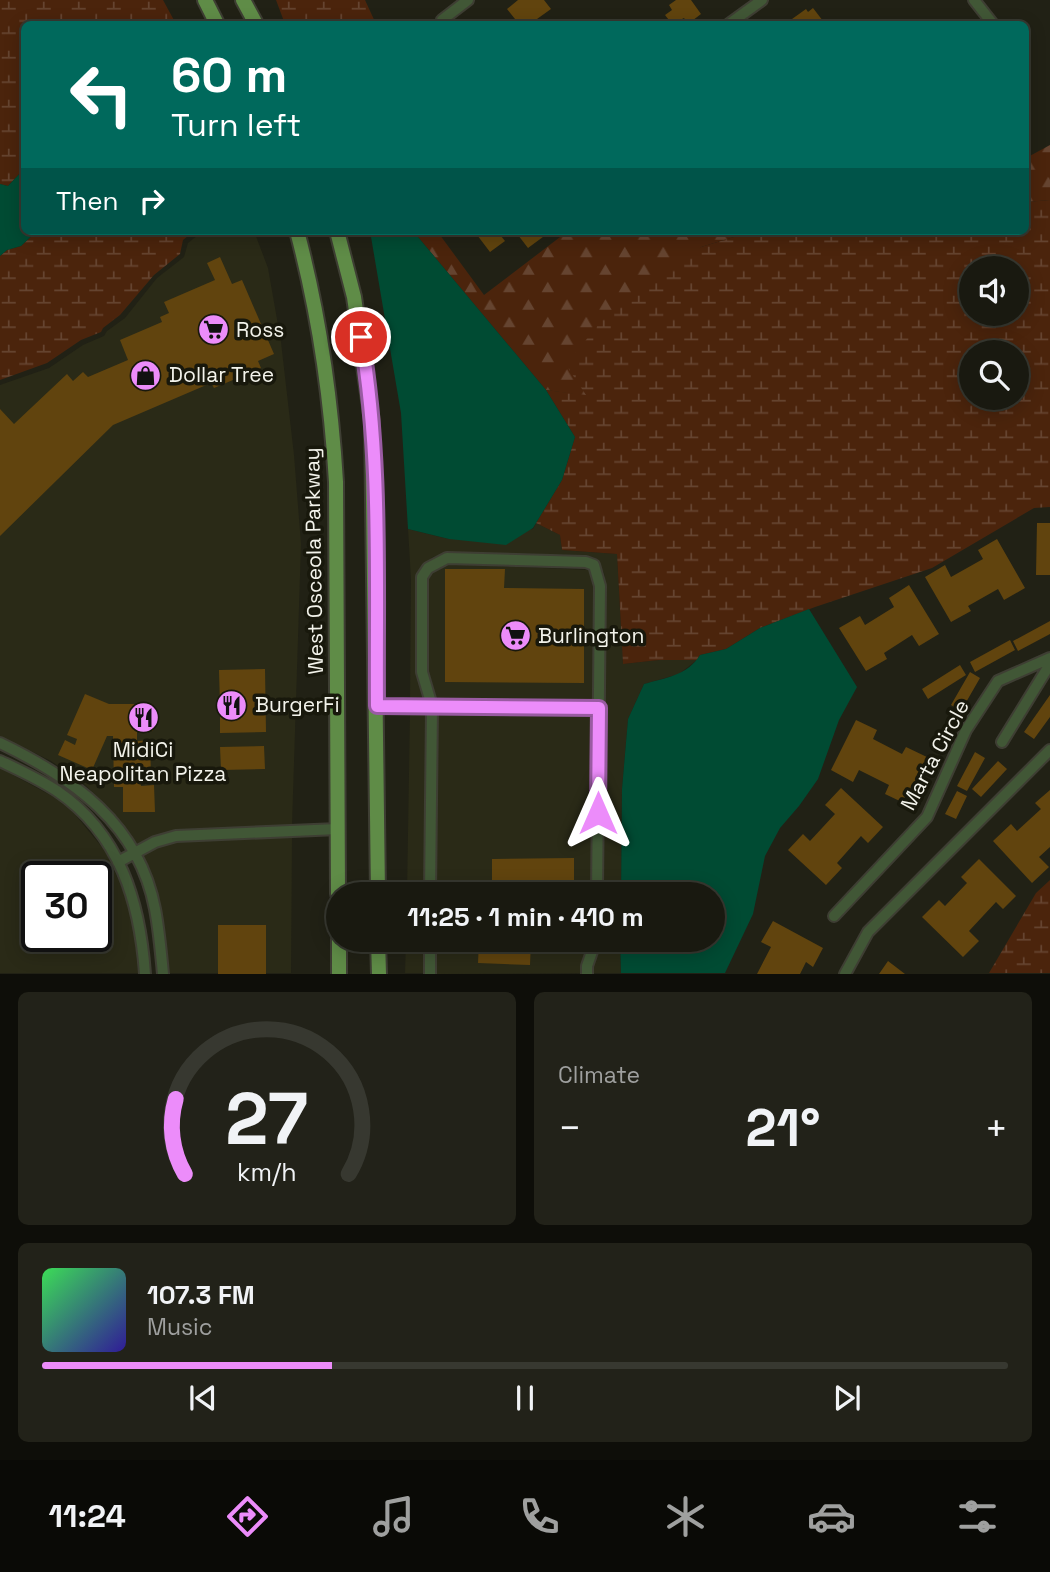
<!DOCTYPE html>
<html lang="en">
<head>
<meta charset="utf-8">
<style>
  :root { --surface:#191910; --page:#222219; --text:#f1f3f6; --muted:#9fa09f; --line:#373830; --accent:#ec8cfa }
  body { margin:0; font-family:"Space Grotesk",sans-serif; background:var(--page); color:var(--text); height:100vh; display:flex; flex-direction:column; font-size:26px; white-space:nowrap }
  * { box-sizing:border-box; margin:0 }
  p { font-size:23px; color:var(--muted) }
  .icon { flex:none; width:38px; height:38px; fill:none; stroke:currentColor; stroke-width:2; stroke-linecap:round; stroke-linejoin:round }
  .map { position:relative; height:974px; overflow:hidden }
  .sheet { display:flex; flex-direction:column; gap:18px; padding:18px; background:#0e0e09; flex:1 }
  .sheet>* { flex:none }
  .banner { position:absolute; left:21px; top:21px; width:1008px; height:214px; border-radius:10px; box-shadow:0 4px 18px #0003,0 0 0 2px var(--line); background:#00695c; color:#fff; overflow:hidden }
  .buttons { position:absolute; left:959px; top:256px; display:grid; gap:14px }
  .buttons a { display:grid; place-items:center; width:70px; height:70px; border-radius:50%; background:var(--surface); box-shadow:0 4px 18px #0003,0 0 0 2px var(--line); font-size:35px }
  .speed { position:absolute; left:21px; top:861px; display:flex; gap:14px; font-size:35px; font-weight:700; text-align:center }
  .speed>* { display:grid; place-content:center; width:91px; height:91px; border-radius:50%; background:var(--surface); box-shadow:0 4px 18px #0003,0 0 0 2px var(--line); line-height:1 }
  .speed .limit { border:4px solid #111; border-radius:10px; background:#fff; color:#111 }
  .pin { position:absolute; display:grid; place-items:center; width:60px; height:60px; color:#fff; margin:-30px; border:4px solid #fff; border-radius:50%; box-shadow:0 2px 7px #0007 }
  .me { position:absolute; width:77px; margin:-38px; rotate:0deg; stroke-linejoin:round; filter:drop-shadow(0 0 5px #0008) }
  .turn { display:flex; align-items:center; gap:24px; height:147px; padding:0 35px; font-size:32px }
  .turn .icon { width:91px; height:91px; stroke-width:2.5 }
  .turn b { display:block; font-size:49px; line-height:60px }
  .then { display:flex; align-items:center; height:66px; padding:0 35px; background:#0003; gap:14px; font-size:26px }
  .big { font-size:52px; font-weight:700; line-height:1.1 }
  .sheet .card { flex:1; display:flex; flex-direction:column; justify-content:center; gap:10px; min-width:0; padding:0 24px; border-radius:10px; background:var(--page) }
  .sheet .dial { align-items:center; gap:0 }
  .dial svg { height:182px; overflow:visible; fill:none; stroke:var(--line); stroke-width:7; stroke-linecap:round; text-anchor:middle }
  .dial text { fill:var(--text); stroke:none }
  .song { display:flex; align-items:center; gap:21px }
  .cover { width:84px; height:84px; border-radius:10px; background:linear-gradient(135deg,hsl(130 70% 55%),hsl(250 70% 35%)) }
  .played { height:7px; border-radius:4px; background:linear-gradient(90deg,var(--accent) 30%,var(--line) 30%) }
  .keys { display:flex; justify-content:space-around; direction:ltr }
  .heat { display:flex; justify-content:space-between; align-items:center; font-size:38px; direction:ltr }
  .sheet .tiles { flex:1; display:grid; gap:18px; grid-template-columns:1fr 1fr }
  .card:last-child { grid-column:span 2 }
  .trip { position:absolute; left:326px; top:882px; width:399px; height:70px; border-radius:35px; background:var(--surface); box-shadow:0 4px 18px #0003,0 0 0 2px var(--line); font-weight:700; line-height:70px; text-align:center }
  .tab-bar { display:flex; height:112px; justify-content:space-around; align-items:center; background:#0a0a06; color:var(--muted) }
  .tab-bar .icon { width:49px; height:49px }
  .tab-bar .selected { color:var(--accent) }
  .tab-bar b { font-size:32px; color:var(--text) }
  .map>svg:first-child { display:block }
  .built { fill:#2a2a17; fill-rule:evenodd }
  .forest { fill:url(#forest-firs) }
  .wetland { fill:url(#wetland-marsh); fill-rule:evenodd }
  .water { fill:#004b33 }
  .building { fill:#61440e }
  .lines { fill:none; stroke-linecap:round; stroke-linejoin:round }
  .minor-casing { stroke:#3e3e33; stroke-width:14 }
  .major-casing { stroke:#3e3e33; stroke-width:18 }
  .minor { stroke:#415736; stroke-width:10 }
  .major { stroke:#5f8c47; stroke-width:14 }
  .route-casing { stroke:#995ba2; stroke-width:18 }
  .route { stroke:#ec8cfa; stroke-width:12 }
  .labels { text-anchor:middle; stroke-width:7; stroke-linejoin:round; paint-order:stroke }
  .poi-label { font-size:21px; fill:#f3f3eb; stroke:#18180c; text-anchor:start }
  .street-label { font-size:21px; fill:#f3f3eb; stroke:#18180c }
</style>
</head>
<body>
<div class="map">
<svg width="1050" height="974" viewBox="0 0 1050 974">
  <defs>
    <pattern id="forest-firs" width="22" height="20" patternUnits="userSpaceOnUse" patternTransform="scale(1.75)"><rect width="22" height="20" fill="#4b240c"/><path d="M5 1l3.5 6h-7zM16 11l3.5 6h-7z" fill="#654430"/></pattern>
    <pattern id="wetland-marsh" width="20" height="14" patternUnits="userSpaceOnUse" patternTransform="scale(1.75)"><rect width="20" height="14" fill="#4b240c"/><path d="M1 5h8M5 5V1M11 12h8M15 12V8" fill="none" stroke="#654430"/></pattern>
  </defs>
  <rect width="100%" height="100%" fill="#212115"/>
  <!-- built -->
  <path class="built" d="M203,231H254L268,268L281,342L294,455L301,544L292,825L176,830L154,836L137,844L112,811L82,782L51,761L0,736V385L49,368L83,345L104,336L107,331L125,318L157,278L184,257L188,243Z
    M536,523L560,535L562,550L617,554L623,664L659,660H697L679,674L644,684L628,719L622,790L621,894H604L606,585L604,573L597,559L587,555L448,552L433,557L425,563L416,577V672L423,700H410L411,579L408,529L449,539L533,529Z
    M447,564L589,570L593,587V702L437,700L428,670L429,578L433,571Z
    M410,712H425L424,894H407Z
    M438,712L592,714L591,894H436Z
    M0,768L54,797L73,812L106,852L128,901L134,928L138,973H0ZM37,877H96V936H37Z
    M292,837L291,973H169L161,906L143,855L157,847L176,842Z
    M406,940H423V973H405Z
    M436,940H590L581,965V973L436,974Z
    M602,940H620L621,973H594L593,966Z"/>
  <!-- forest -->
  <path class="forest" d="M1050,145V200L1026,202V158Z
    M413,231H437L484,295L568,231H754L701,247L587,396L546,390Z"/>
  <!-- wetland -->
  <path class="wetland" d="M0,0H163L176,24H24V169L8,186L0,184Z
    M276,0H365L376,24H285Z
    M1050,200V507L1034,508L932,568L815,607L760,628L726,649L700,655L697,660H659L623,664L617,554L562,550L560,535L536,523L562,480L575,437L546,390L586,395L566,365L602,320L701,247L754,231H1026V202ZM971,268H1017V313H971ZM971,352H1017V397H971Z
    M37,231H194L183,240L180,254L154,275L120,315L103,328L101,332L81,340L47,363L0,380V256L7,250L21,246Z
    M1050,880V973H989L1036,893Z"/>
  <!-- water -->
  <path class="water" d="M24,169V231H37L21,246L7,250L0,256V184L8,186Z
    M370,231H413L546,390L575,437L562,480L533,528L506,545L449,539L408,529L401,413Z
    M809,609L857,687L839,720L818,779L799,806L780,828L765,856L753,914L725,973H621L620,940H712V894H621L622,789L628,719L644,684C665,678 688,675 700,655L726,649L760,628Z"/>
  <!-- building -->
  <path class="building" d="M518,0H544L551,9L530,24H519L507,9Z
    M676,0H691L701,14L688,24L684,18L672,24L665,15L672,10L669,5Z
    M813,8L823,21L819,24H785L806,9L808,12Z
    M474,231H497L505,241L490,252Z
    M523,231H551L528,248L518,235Z
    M220,257L232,284L242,280L274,354L258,361L261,368L214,388L211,383L113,425L0,536V409L14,424L67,374L73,381L83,372L88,377L128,360L120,340L162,322L160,317L169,313L164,302L215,280L207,263Z
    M1037,523H1050V575H1036Z
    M997,539L1025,588L1004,600L998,589L968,606L971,611L951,622L925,577L945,565L951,577L983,559L978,550Z
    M445,569H505L504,588L584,589V683L445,682Z
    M909,585L939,634L919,646L912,635L884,653L887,659L866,671L839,628L860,616L865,625L894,607L889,598Z
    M1050,621V634L1018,651L1013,641Z
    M1010,640L1015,650L975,672L970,662Z
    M960,665L966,675L928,699L922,689Z
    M265,669L266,732L220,733V717H228L227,704H220L219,670Z
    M970,672L980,678L961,711L951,705Z
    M85,694L109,704H153V731L137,732V741L150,740L151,776H140L141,786L154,785L155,812H123V787H114L113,736H107L92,770L58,755L65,740L75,745L77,739L67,735Z
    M1050,695V717L1034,739L1024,732Z
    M856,720L877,730L873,739L902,754L906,747L929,758L906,804L885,794L889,785L859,770L853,782L831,770Z
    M264,746L265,769L221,770L220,747Z
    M975,752L985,758L967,791L957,786Z
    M998,761L1007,769L981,797L972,789Z
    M841,788L883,827L868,843L861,836L837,863L842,868L826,885L788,850L803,834L810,841L835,814L825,805Z
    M1050,790V847L1039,857L1049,867L1032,883L993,841L1011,824L1017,831L1041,809L1035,803Z
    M957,791L967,796L956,819L945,814Z
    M574,858V894H492V859Z
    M979,859L1016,896L1003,909L996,902L969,931L979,941L963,957L922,917L939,900L945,906L967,883L961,877Z
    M773,921L823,948L813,967L806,962L800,974H757L771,947L761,942Z
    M218,925H266V974H218Z
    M479,940H531L530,965L478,963Z
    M888,961L905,974H879Z"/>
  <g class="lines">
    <defs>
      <path id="minor" d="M974,0L993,24
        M442,20L468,0
        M729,24L762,0
        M377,706L599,708
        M1002,742L1050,664
        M0,743C73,778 139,824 155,909C159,930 161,952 163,974
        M0,761C19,770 39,779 57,791C120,834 140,902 145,974
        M118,862L155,842L176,836L338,829
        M430,894L432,706L422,672V577L428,568L447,558L586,562L594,565L600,586L597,894
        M834,916L927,817L966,730L998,681L1050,658
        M430,974V940
        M587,974V966L596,940
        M845,974L868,932L1050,750"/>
      <path id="major" d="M205,0L217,24
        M243,0L256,24
        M297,231C319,314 331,397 336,482L338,894
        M337,231L354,297L372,421L378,894
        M339,940V974
        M378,940L379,974"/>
    </defs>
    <!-- minor casing -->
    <use href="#minor" class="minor-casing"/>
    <!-- major casing -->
    <use href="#major" class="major-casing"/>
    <!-- minor -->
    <use href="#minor" class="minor"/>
    <!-- major -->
    <use href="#major" class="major"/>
  </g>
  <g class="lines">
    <defs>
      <path id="route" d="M361,337C382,458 376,583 377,706L599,708L598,813"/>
    </defs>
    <!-- route casing -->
    <use href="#route" class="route-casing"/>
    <!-- route -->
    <use href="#route" class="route"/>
  </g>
  <!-- icons -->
  <defs>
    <symbol id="supermarket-disc" viewBox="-11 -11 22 22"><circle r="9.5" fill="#ec8cfa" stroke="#18180c"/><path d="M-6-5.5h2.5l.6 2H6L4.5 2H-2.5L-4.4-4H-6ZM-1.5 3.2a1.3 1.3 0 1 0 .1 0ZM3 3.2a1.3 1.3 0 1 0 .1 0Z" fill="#111"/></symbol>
    <symbol id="shop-disc" viewBox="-11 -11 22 22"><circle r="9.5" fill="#ec8cfa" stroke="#18180c"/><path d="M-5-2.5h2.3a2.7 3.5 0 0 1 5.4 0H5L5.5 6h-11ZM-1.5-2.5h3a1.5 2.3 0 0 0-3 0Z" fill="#111"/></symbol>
    <symbol id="restaurant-disc" viewBox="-11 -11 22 22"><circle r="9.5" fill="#ec8cfa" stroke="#18180c"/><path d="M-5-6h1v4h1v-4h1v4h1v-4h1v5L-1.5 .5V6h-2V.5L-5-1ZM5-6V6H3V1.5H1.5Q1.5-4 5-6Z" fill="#111"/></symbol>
  </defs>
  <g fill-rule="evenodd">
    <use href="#supermarket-disc" x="196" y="312" width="35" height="35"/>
    <use href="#shop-disc" x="128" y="358" width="35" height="35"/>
    <use href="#supermarket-disc" x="498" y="618" width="35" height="35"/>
    <use href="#restaurant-disc" x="214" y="688" width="35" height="35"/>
    <use href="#restaurant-disc" x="126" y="700" width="35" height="35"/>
  </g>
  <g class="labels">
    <!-- poi labels -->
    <g class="poi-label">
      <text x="236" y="337">Ross</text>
      <text x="169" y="382">Dollar Tree</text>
      <text x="538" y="643">Burlington</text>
      <text x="255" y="712">BurgerFi</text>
      <text x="143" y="757" text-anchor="middle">MidiCi<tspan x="143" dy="24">Neapolitan Pizza</tspan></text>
    </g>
    <!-- street labels -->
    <g class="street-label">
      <text transform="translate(314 561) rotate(-91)" y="7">West Osceola Parkway</text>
      <text transform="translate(935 755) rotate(-62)" y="7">Marta Circle</text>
    </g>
  </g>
</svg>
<div class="buttons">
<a><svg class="icon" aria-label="sound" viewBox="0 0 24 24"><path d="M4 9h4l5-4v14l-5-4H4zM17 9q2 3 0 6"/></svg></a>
<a><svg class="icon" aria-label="search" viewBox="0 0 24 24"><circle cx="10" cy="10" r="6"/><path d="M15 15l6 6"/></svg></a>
</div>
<div class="speed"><div class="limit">30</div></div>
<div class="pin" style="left:361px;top:337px;background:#d93025"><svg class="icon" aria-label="arrive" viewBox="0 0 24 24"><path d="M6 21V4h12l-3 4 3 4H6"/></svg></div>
<svg class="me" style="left:598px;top:813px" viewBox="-20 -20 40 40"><path d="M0-17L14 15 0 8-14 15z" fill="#ec8cfa" stroke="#fff" stroke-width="4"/></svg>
<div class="trip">11:25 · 1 min · 410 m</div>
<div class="banner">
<div class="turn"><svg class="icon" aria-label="left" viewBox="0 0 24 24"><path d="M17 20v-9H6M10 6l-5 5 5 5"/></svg><div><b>60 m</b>Turn left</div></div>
<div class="then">Then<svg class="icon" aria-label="right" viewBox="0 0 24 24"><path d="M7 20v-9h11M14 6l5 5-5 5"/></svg></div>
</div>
</div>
<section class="sheet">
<div class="tiles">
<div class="card dial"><svg viewBox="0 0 100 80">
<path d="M14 69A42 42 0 1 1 86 69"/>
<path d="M14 69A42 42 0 0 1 10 36" stroke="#ec8cfa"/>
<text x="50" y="56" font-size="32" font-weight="700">27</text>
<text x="50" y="72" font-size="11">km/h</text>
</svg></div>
<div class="card"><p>Climate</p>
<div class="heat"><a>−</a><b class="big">21°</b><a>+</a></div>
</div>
<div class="card">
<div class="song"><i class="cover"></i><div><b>107.3 FM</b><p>Music</p></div></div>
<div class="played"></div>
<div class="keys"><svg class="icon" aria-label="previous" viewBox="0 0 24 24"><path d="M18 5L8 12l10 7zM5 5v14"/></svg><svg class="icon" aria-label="pause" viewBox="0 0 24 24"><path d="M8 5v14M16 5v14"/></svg><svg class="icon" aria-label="next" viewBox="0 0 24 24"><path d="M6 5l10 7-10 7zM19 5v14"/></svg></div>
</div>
</div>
</section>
<nav class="tab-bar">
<b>11:24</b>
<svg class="icon selected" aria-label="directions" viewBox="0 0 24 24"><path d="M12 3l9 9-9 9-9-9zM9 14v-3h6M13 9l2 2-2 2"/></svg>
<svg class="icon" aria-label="music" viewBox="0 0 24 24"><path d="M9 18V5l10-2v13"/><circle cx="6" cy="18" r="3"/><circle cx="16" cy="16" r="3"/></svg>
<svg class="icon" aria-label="phone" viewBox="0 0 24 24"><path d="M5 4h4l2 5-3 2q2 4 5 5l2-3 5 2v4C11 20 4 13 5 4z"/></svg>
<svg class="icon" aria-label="climate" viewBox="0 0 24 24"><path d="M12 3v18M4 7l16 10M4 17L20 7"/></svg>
<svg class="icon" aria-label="car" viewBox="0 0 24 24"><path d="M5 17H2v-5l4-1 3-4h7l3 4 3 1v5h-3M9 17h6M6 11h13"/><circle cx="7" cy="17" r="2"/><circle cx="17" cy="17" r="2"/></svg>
<svg class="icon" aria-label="filters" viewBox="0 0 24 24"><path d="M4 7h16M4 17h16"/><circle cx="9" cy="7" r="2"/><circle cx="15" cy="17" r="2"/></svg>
</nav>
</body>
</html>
